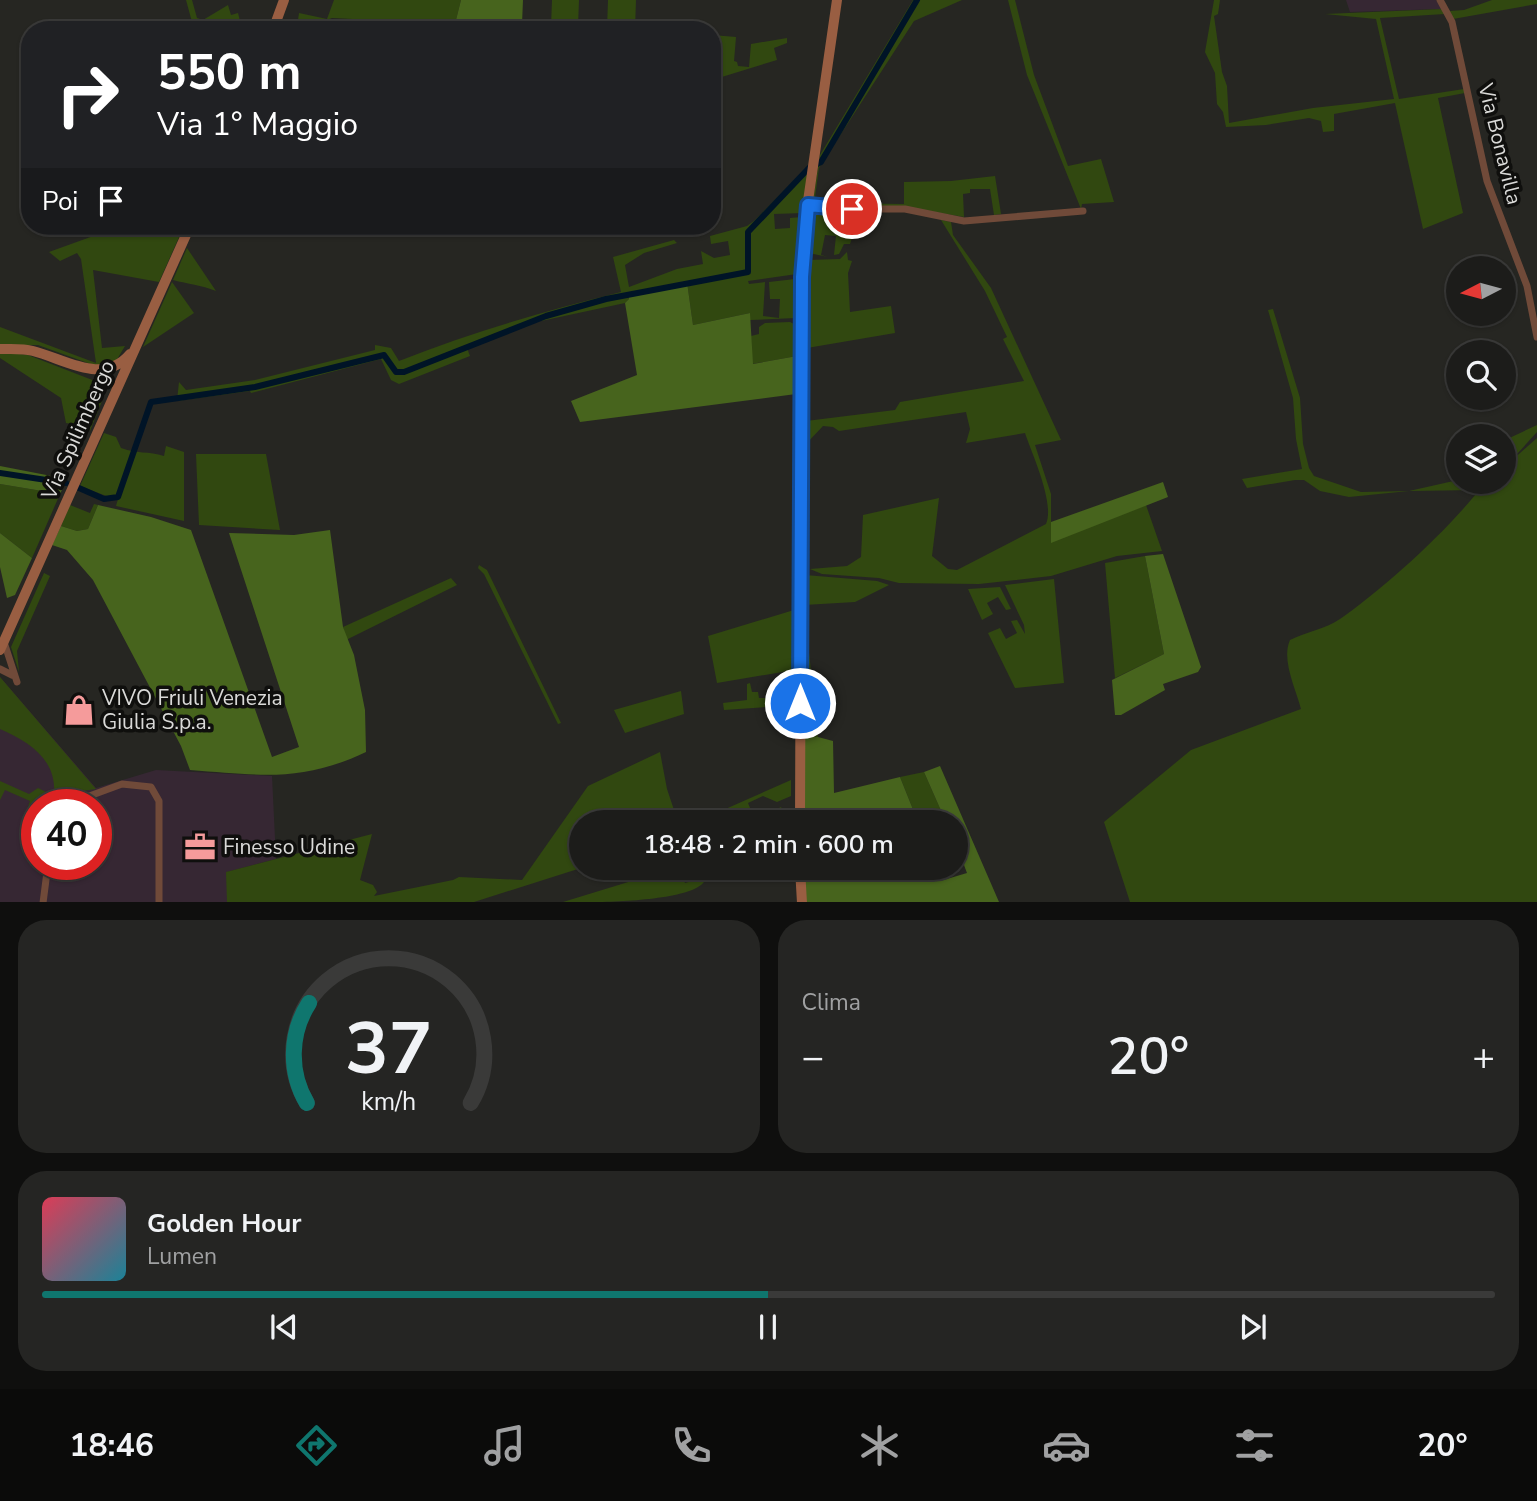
<!DOCTYPE html>
<html lang="it">
<head>
<meta charset="utf-8">
<style>
  :root { --surface:#1c1c1a; --page:#252523; --text:#f1f3f6; --muted:#a0a1a2; --line:#3a3a39; --accent:#0f766e }
  body { margin:0; font-family:"Nunito Sans",sans-serif; background:var(--page); color:var(--text); height:100vh; display:flex; flex-direction:column; font-size:26px; white-space:nowrap }
  * { box-sizing:border-box; margin:0 }
  p { font-size:23px; color:var(--muted) }
  .icon { flex:none; width:38px; height:38px; fill:none; stroke:currentColor; stroke-width:2; stroke-linecap:round; stroke-linejoin:round }
  .map { position:relative; height:902px; overflow:hidden }
  .panel { display:flex; flex-direction:column; gap:18px; padding:18px; background:#0f0f0e; flex:1 }
  .panel>* { flex:none }
  .hud { position:absolute; left:21px; top:21px; width:700px; height:214px; border-radius:28px; box-shadow:0 2px 5px #0004,0 0 0 2px var(--line); background:#202124; color:#fff; overflow:hidden }
  .needle { width:46px; rotate:264deg }
  .buttons { position:absolute; left:1446px; top:256px; display:grid; gap:14px }
  .buttons a { display:grid; place-items:center; width:70px; height:70px; border-radius:50%; background:var(--surface); box-shadow:0 2px 5px #0004,0 0 0 2px var(--line); font-size:35px }
  .speed { position:absolute; left:21px; top:789px; display:flex; gap:14px; font-size:35px; font-weight:700; text-align:center }
  .speed>* { display:grid; place-content:center; width:91px; height:91px; border-radius:50%; background:var(--surface); box-shadow:0 2px 5px #0004,0 0 0 2px var(--line); line-height:1 }
  .speed .limit { border:10px solid #d22; background:#fff; color:#111 }
  .pin { position:absolute; display:grid; place-items:center; width:60px; height:60px; color:#fff; margin:-30px; border:4px solid #fff; border-radius:50%; box-shadow:0 2px 7px #0007 }
  .me { position:absolute; width:77px; margin:-38px; rotate:0deg; stroke-linejoin:round; filter:drop-shadow(0 0 5px #0008) }
  .turn { display:flex; align-items:center; gap:24px; height:147px; padding:0 21px; font-size:32px }
  .turn .icon { width:91px; height:91px; stroke-width:2.5 }
  .turn b { display:block; font-size:49px; line-height:60px }
  .then { display:flex; align-items:center; height:66px; padding:0 21px; background:#0003; gap:14px; font-size:26px }
  .big { font-size:52px; font-weight:600; line-height:1.1 }
  .panel .card { flex:1; display:flex; flex-direction:column; justify-content:center; gap:10px; min-width:0; padding:0 24px; border-radius:28px; background:var(--page) }
  .panel .dial { align-items:center; gap:0 }
  .dial svg { height:182px; overflow:visible; fill:none; stroke:var(--line); stroke-width:7; stroke-linecap:round; text-anchor:middle }
  .dial text { fill:var(--text); stroke:none }
  .song { display:flex; align-items:center; gap:21px }
  .cover { width:84px; height:84px; border-radius:10px; background:linear-gradient(135deg,hsl(350 70% 55%),hsl(190 70% 35%)) }
  .played { height:7px; border-radius:4px; background:linear-gradient(90deg,var(--accent) 50%,var(--line) 50%) }
  .keys { display:flex; justify-content:space-around; direction:ltr }
  .heat { display:flex; justify-content:space-between; align-items:center; font-size:38px; direction:ltr }
  .panel .tiles { flex:1; display:grid; gap:18px; grid-template-columns:1fr 1fr }
  .card:last-child { grid-column:span 2 }
  .trip { position:absolute; left:569px; top:810px; width:399px; height:70px; border-radius:35px; background:var(--surface); box-shadow:0 2px 5px #0004,0 0 0 2px var(--line); font-weight:600; line-height:70px; text-align:center }
  .menu { display:flex; height:112px; justify-content:space-around; align-items:center; background:#0b0b0a; color:var(--muted) }
  .menu .icon { width:49px; height:49px }
  .menu .current { color:var(--accent) }
  .menu b { font-size:32px; color:var(--text) }
  .map>svg:first-child { display:block }
  .industrial { fill:#362733; fill-rule:evenodd }
  .green { fill:#314810 }
  .forest { fill:#47641d }
  .lines { fill:none; stroke-linecap:round; stroke-linejoin:round }
  .canal { stroke:#001427; stroke-width:6 }
  .street { stroke:#704a39; stroke-width:7 }
  .secondary { stroke:#995e42; stroke-width:10 }
  .route-casing { stroke:#114b97; stroke-width:18 }
  .route { stroke:#1a73e8; stroke-width:12 }
  .labels { text-anchor:middle; stroke-width:7; stroke-linejoin:round; paint-order:stroke }
  .street-label { font-size:21px; fill:#dadad8; stroke:#0f0f0d }
  .poi-label { font-size:21px; fill:#dadad8; stroke:#0f0f0d; text-anchor:start }
</style>
</head>
<body>
<div class="map">
<svg width="1537" height="903" viewBox="0 0 1537 903">
  <rect width="100%" height="100%" fill="#262622"/>
  <!-- industrial -->
  <path class="industrial" d="M1346,0H1436L1442,9L1350,12Z
    M0,677L96,788L156,770L272,776L276,859L227,872V902H0ZM37,805H96V864H37Z"/>
  <!-- green -->
  <path class="green" d="M186,0H192L197,18L203,20L228,5L231,15L238,13L240,21L222,26L223,30H182L192,22Z
    M334,0H461L456,20L551,26L552,0H579L578,27L607,29L608,0H636L635,30H556L463,24L454,30V24L332,18L327,20L325,30H292L293,27L300,28L302,22L298,20L299,13L327,19Z
    M913,0H962L914,21L819,168L815,197L823,203L904,204V182L951,181L995,176L1001,214L994,215L990,189H970V193L963,194L964,217L905,207L823,206L813,200L820,155Z
    M1008,0H1015L1034,75L1068,166L1101,159L1114,202L1082,204L1081,209L1027,75Z
    M1214,0H1220L1218,14L1214,16L1222,72L1227,86L1229,123L1313,108L1394,99L1376,19L1325,14L1442,9L1445,14L1380,18L1399,99L1464,89L1465,93L1438,98L1463,213L1423,229L1395,103L1334,114V131L1323,132L1321,121L1309,118L1266,125L1226,127L1223,112L1217,104L1215,73L1205,52Z
    M1492,0H1537V4L1453,19L1450,11L1464,10Z
    M712,35L736,37L734,61L737,62L738,66L749,67L751,44L787,38V43L774,48L777,60L712,80Z
    M809,165L803,213L774,214L775,229L790,228V218L802,217L797,274L748,281L749,284L765,282L763,316L779,318L780,299H770L769,282L795,279L796,318L750,320V313L693,325L687,282L628,294L629,299L625,303L541,321L531,319L529,324L467,348L470,356L399,384L391,380L381,359L251,393L250,391L177,401L179,382L186,390L255,380L375,350V345L391,348L399,361C472,332 545,311 621,292L613,257L674,240L677,243L644,253L625,265L629,287L677,269L703,264L701,251L714,258L730,255L728,241L711,244L710,236L747,226L754,221Z
    M813,210L866,212L861,227L856,226L850,244H844L839,254L834,255L836,236L825,235L821,255L828,257L809,253Z
    M941,220L951,222L953,235L991,288L1061,440L1035,445L1051,494V542L1146,505L1162,551L1117,556L1051,576L979,584L899,583L879,578L822,574L810,569L847,566L861,557L863,515L939,498L932,556L948,569L957,570L1046,524C1055,503 1032,454 1025,433L966,443L970,429L966,412L839,431L833,427L823,426L806,444V421L895,410L900,402L1024,381L1003,339L1007,337L985,291Z
    M121,226H184L159,282L93,270L102,348L125,346L116,361L96,366L38,345H0V327L96,363L81,259L77,253L60,261L49,252Z
    M187,248L216,291C201,285 188,284 173,280Z
    M847,252L848,260L852,261L848,273L850,312L891,306L895,333L807,348L808,260L840,259Z
    M172,282L194,313L143,347Z
    M1273,309L1300,398L1303,444L1309,468L1314,476L1361,492L1409,491L1458,480L1483,481L1476,490L1409,491L1349,497L1320,491L1304,480H1295L1247,488L1242,479L1302,469L1296,439L1293,398L1268,310Z
    M790,322L796,325L797,356L752,364L751,336L759,334V327L765,323Z
    M10,353L28,355L100,383L104,396L90,431L88,427L66,423L61,398L0,358V354Z
    M1537,425V432L1518,453L1503,462V441Z
    M104,433L116,437L121,448C136,454 149,451 164,456L166,446L184,452V521L116,506L118,499L114,496L109,497L80,486Z
    M1537,438V902H1130L1104,822L1191,750L1301,709C1296,689 1281,660 1290,640C1306,632 1325,629 1340,619C1386,587 1453,526 1486,481H1503V468Z
    M196,454H266L280,530L199,525Z
    M0,484L60,494L32,558L0,533Z
    M94,504L98,505L88,529L77,531L61,526L70,505L90,513Z
    M1145,556L1164,654L1115,678L1105,563Z
    M479,565L487,570L561,723L558,724L484,574L478,568Z
    M44,573L50,576L17,651L19,672L11,647Z
    M805,575L877,581L889,585L855,602L804,605L818,737H804V577Z
    M451,578L457,585L346,640L343,627Z
    M1054,579L1064,683L1015,688L988,633L1000,628L1006,639L1017,633L1011,621L1017,620L1025,634L1024,625L1005,585Z
    M1000,587L1011,609L1006,610L998,597L987,603L993,614L982,620L968,589Z
    M794,610V670L717,683L708,636Z
    M0,677L96,789L54,795C57,759 29,742 0,729Z
    M792,677L794,705L724,710L723,703L747,700V684L750,683L752,692H758L759,698H771V692L774,691V682Z
    M681,691L684,714L625,733L614,710Z
    M660,752L667,789L678,822H581V868L474,902H227L226,872L372,834L360,880L373,885L377,892L374,896L453,880L459,877L522,880L588,786Z
    M924,772L946,822H918L900,777Z
    M791,780V796L777,802L763,796L748,803L755,820L781,807L783,811L786,810C767,831 721,823 696,822Z
    M0,781L29,794L38,788L54,796L53,805H37V817L26,812L30,801L5,790L0,800Z
    M674,868H679L685,883L706,877C704,903 587,903 563,902Z"/>
  <!-- forest -->
  <path class="forest" d="M461,0H523L522,24L456,20Z
    M687,282L693,325L750,313L753,364L797,356L796,394L580,422L571,401L637,375L625,303L629,299L628,293Z
    M0,466L67,479L60,494L0,484Z
    M1163,482L1168,497L1051,543V522Z
    M98,505L151,517L191,530L272,757L299,747L229,533L294,535L330,530L343,627L354,655L365,710L366,752C301,783 259,775 190,770L181,746L93,580L67,550L52,545L61,526L77,531L88,529Z
    M0,533L32,558L15,595L7,598L0,567Z
    M1163,554L1201,667L1198,672L1163,684L1165,690L1121,715H1115L1112,680L1164,654L1145,556Z
    M804,737H818L833,741L834,793L900,777L918,822H803Z
    M940,766L999,902H806L804,868H935L940,881L967,873L956,844V822H946L924,772Z"/>
  <g class="lines">
    <!-- canal -->
    <path class="canal" d="M0,473L66,483
      M79,488L104,499L118,497L151,402L255,387L384,355L396,372H404L546,316L606,299L748,272V232L809,168L821,162L917,0"/>
    <!-- street -->
    <path class="street" d="M1440,0L1452,22L1487,181L1527,286L1537,337
      M808,206L825,209H905L964,221L1083,211
      M4,642L17,682
      M0,669L12,675
      M65,805L122,784L151,787L159,801V903
      M43,903L48,864"/>
    <!-- secondary -->
    <path class="secondary" d="M273,30L284,0
      M0,349C11,349 22,348 33,351C65,359 103,386 130,354
      M0,650L190,226
      M800,822L802,277L806,215L837,0
      M800,868L802,903"/>
  </g>
  <g class="lines">
    <defs>
      <path id="route" d="M800,703L802,277L808,205L852,209"/>
    </defs>
    <!-- route casing -->
    <use href="#route" class="route-casing"/>
    <!-- route -->
    <use href="#route" class="route"/>
  </g>
  <!-- icons -->
  <defs>
    <symbol id="shop-bare" viewBox="-9 -9 18 18"><path d="M-5-2.5h2.3a2.7 3.5 0 0 1 5.4 0H5L5.5 6h-11ZM-1.5-2.5h3a1.5 2.3 0 0 0-3 0Z" fill="#f59b9b" stroke="#0f0f0d" stroke-width="2.5" paint-order="stroke"/></symbol>
    <symbol id="office-bare" viewBox="-9 -9 18 18"><path d="M-6-3h4V-5.5h4V-3h4V5H-6ZM-1-4.5V-3h2v-1.5ZM-6 0V1H6V0Z" fill="#f59b9b" stroke="#0f0f0d" stroke-width="2.5" paint-order="stroke"/></symbol>
  </defs>
  <g fill-rule="evenodd">
    <use href="#shop-bare" x="57" y="688" width="44" height="44"/>
    <use href="#office-bare" x="178" y="825" width="44" height="44"/>
  </g>
  <g class="labels">
    <!-- street labels -->
    <g class="street-label">
      <text transform="translate(1500 144) rotate(76)" y="7">Via Bonavilla</text>
      <text transform="translate(78 430) rotate(-66)" y="7">Via Spilimbergo</text>
    </g>
    <!-- poi labels -->
    <g class="poi-label">
      <text x="102" y="705">VIVO Friuli Venezia<tspan x="102" dy="24">Giulia S.p.a.</tspan></text>
      <text x="223" y="854">Finesso Udine</text>
    </g>
  </g>
</svg>
<div class="buttons">
<a><svg class="needle" viewBox="-14 -14 28 28"><path d="M0-13l5 13h-10z" fill="#e53935"/><path d="M0 13l5-13h-10z" fill="#a0a1a2"/></svg></a>
<a><svg class="icon" aria-label="search" viewBox="0 0 24 24"><circle cx="10" cy="10" r="6"/><path d="M15 15l6 6"/></svg></a>
<a><svg class="icon" aria-label="layers" viewBox="0 0 24 24"><path d="M12 4l9 5-9 5-9-5zM3 14l9 5 9-5"/></svg></a>
</div>
<div class="speed"><div class="limit">40</div></div>
<div class="pin" style="left:852px;top:209px;background:#d93025"><svg class="icon" aria-label="arrive" viewBox="0 0 24 24"><path d="M6 21V4h12l-3 4 3 4H6"/></svg></div>
<svg class="me" style="left:800px;top:703px" viewBox="-20 -20 40 40"><circle r="17" fill="#1a73e8" stroke="#fff" stroke-width="3"/><path d="M0-11L8 9 0 5-8 9z" fill="#fff"/></svg>
<div class="trip">18:48 · 2 min · 600 m</div>
<div class="hud">
<div class="turn"><svg class="icon" aria-label="right" viewBox="0 0 24 24"><path d="M7 20v-9h11M14 6l5 5-5 5"/></svg><div><b>550 m</b>Via 1° Maggio</div></div>
<div class="then">Poi<svg class="icon" aria-label="arrive" viewBox="0 0 24 24"><path d="M6 21V4h12l-3 4 3 4H6"/></svg></div>
</div>
</div>
<section class="panel">
<div class="tiles">
<div class="card dial"><svg viewBox="0 0 100 80">
<path d="M14 69A42 42 0 1 1 86 69"/>
<path d="M14 69A42 42 0 0 1 15 25" stroke="#0f766e"/>
<text x="50" y="56" font-size="32" font-weight="700">37</text>
<text x="50" y="72" font-size="11">km/h</text>
</svg></div>
<div class="card"><p>Clima</p>
<div class="heat"><a>−</a><b class="big">20°</b><a>+</a></div>
</div>
<div class="card">
<div class="song"><i class="cover"></i><div><b>Golden Hour</b><p>Lumen</p></div></div>
<div class="played"></div>
<div class="keys"><svg class="icon" aria-label="previous" viewBox="0 0 24 24"><path d="M18 5L8 12l10 7zM5 5v14"/></svg><svg class="icon" aria-label="pause" viewBox="0 0 24 24"><path d="M8 5v14M16 5v14"/></svg><svg class="icon" aria-label="next" viewBox="0 0 24 24"><path d="M6 5l10 7-10 7zM19 5v14"/></svg></div>
</div>
</div>
</section>
<nav class="menu">
<b>18:46</b>
<svg class="icon current" aria-label="directions" viewBox="0 0 24 24"><path d="M12 3l9 9-9 9-9-9zM9 14v-3h6M13 9l2 2-2 2"/></svg>
<svg class="icon" aria-label="music" viewBox="0 0 24 24"><path d="M9 18V5l10-2v13"/><circle cx="6" cy="18" r="3"/><circle cx="16" cy="16" r="3"/></svg>
<svg class="icon" aria-label="phone" viewBox="0 0 24 24"><path d="M5 4h4l2 5-3 2q2 4 5 5l2-3 5 2v4C11 20 4 13 5 4z"/></svg>
<svg class="icon" aria-label="climate" viewBox="0 0 24 24"><path d="M12 3v18M4 7l16 10M4 17L20 7"/></svg>
<svg class="icon" aria-label="car" viewBox="0 0 24 24"><path d="M5 17H2v-5l4-1 3-4h7l3 4 3 1v5h-3M9 17h6M6 11h13"/><circle cx="7" cy="17" r="2"/><circle cx="17" cy="17" r="2"/></svg>
<svg class="icon" aria-label="filters" viewBox="0 0 24 24"><path d="M4 7h16M4 17h16"/><circle cx="9" cy="7" r="2"/><circle cx="15" cy="17" r="2"/></svg>
<b>20°</b>
</nav>
</body>
</html>
